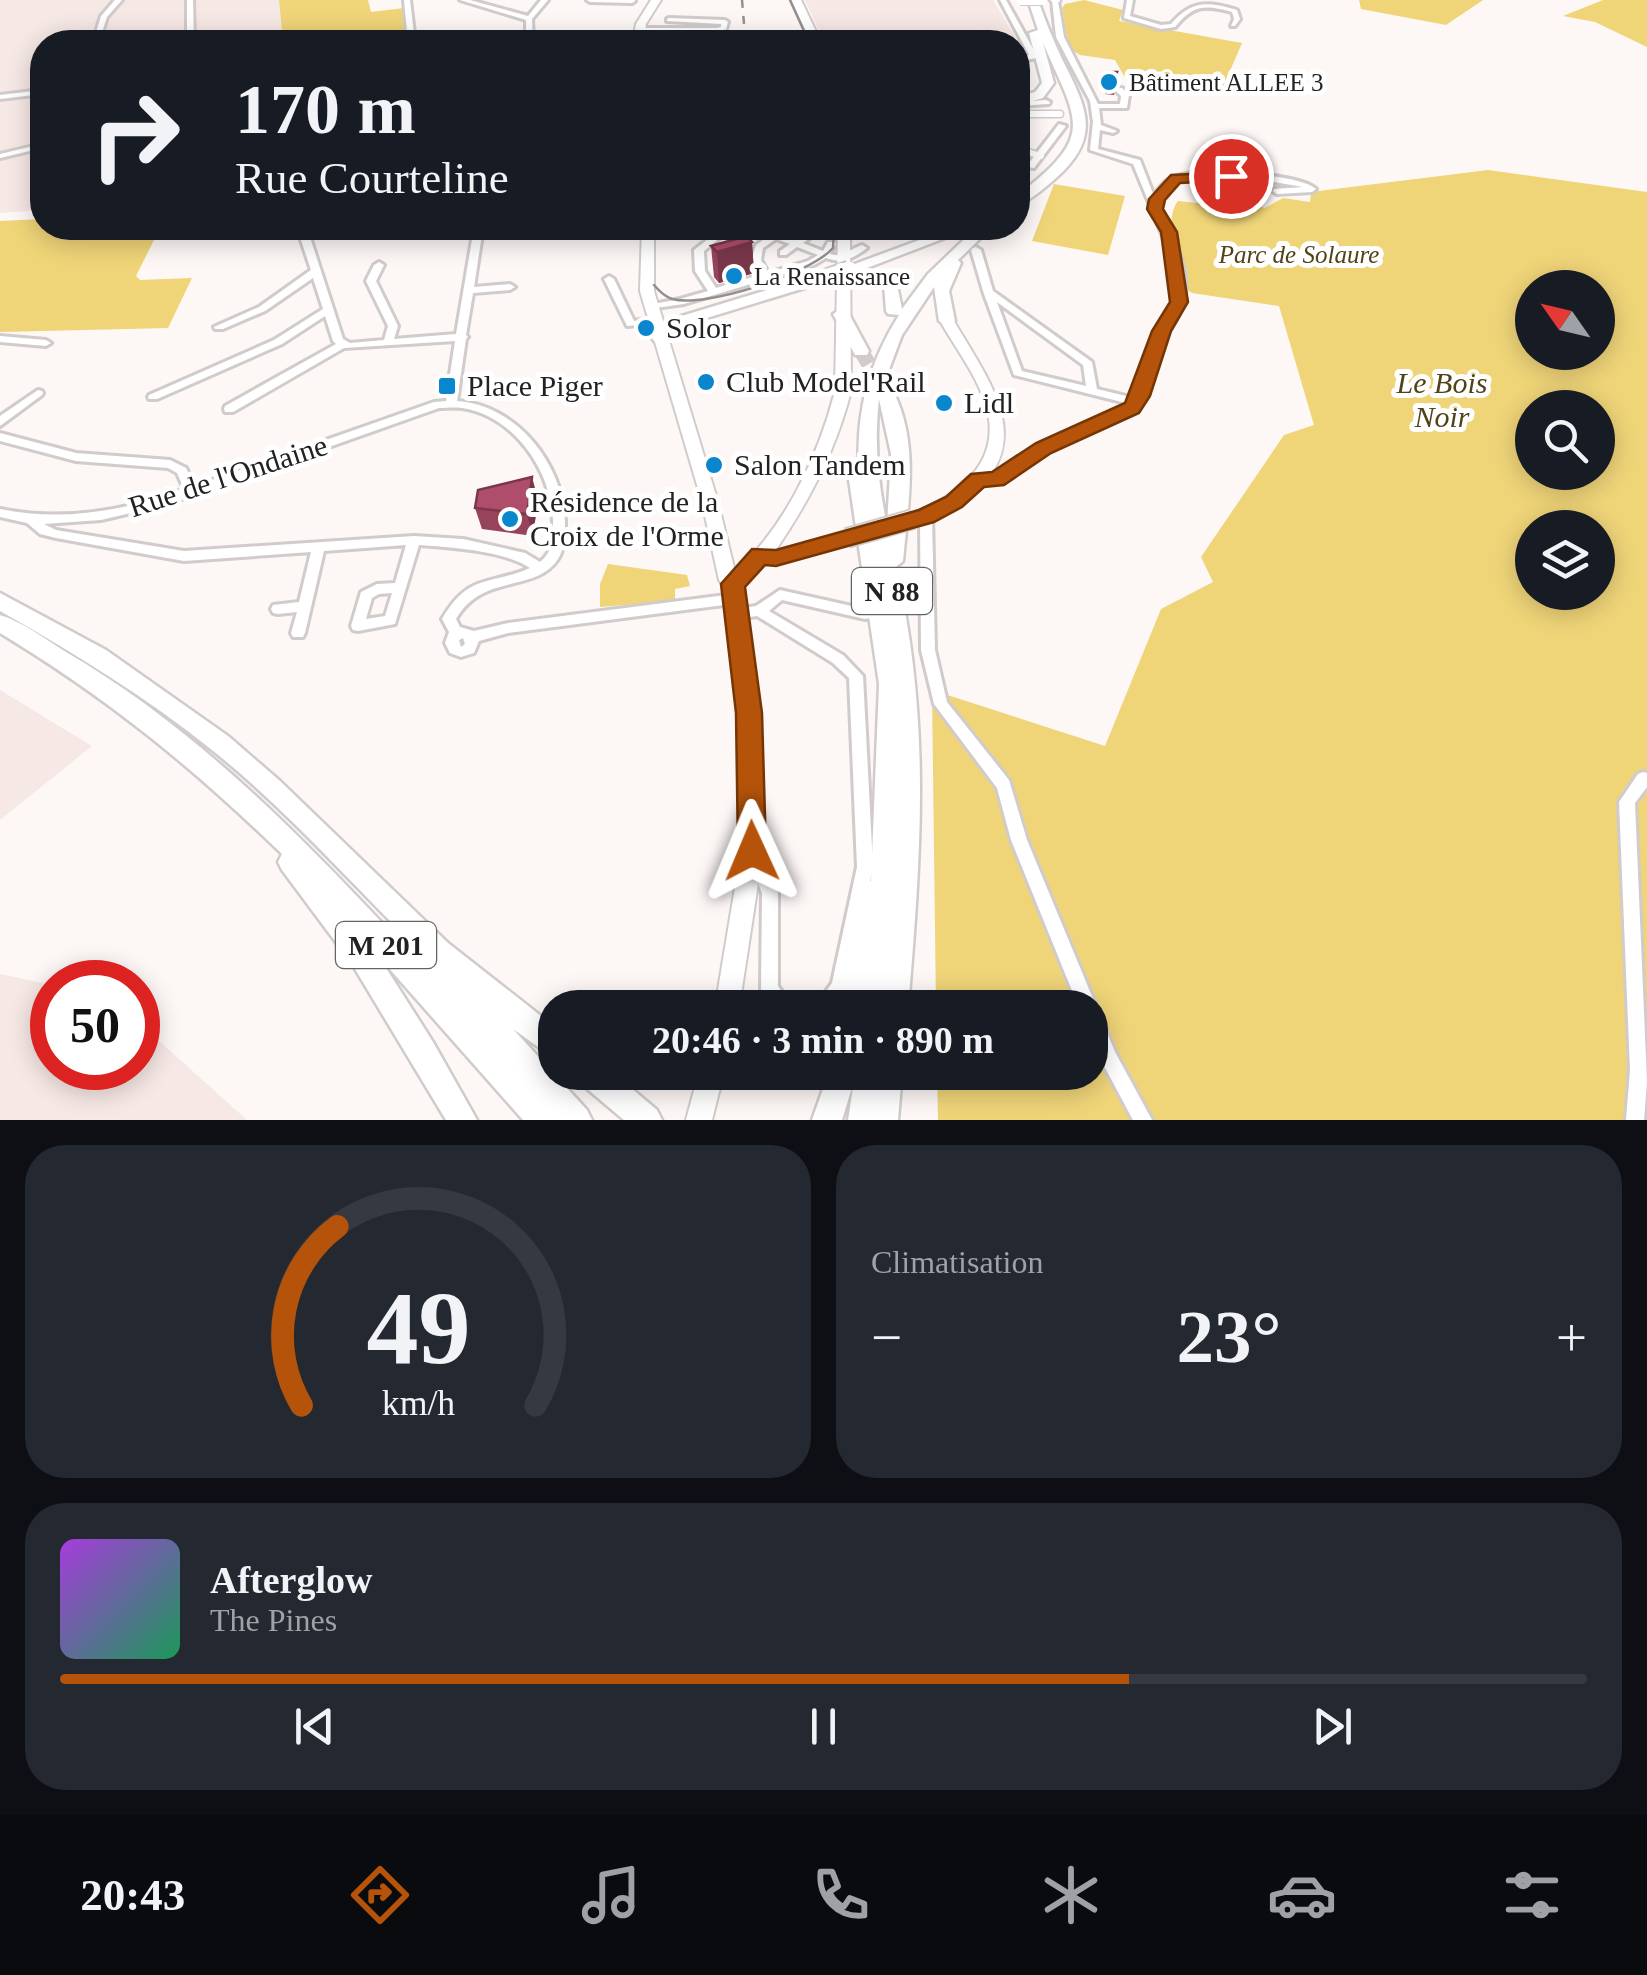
<!DOCTYPE html>
<html lang="fr">
<head>
<meta charset="utf-8">
<style>
  :root { --surface:#171b24; --page:#242831; --text:#f1f3f6; --muted:#9ea1a6; --line:#363941; --accent:#b45309 }
  body { margin:0; font-family:"Times New Roman",serif; background:var(--page); color:var(--text); height:100vh; display:flex; flex-direction:column; font-size:38px; white-space:nowrap }
  * { box-sizing:border-box; margin:0 }
  p { font-size:32px; color:var(--muted) }
  .icon { flex:none; width:55px; height:55px; fill:none; stroke:currentColor; stroke-width:2; stroke-linecap:round; stroke-linejoin:round }
  .map { position:relative; height:1120px; overflow:hidden }
  .details { display:flex; flex-direction:column; gap:25px; padding:25px; background:#0d0f14; flex:1 }
  .details>* { flex:none }
  .banner { position:absolute; left:30px; top:30px; width:1000px; height:210px; border-radius:40px; box-shadow:0 5px 25px #0003; background:#171b24; color:var(--text); overflow:hidden }
  .needle { width:65px; rotate:304deg }
  .tools { position:absolute; left:1515px; top:270px; display:grid; gap:20px }
  .tools a { display:grid; place-items:center; width:100px; height:100px; border-radius:50%; background:var(--surface); box-shadow:0 5px 25px #0003; font-size:50px }
  .speed { position:absolute; left:30px; top:960px; display:flex; gap:20px; font-size:50px; font-weight:700; text-align:center }
  .speed>* { display:grid; place-content:center; width:130px; height:130px; border-radius:50%; background:var(--surface); box-shadow:0 5px 25px #0003; line-height:1 }
  .speed .limit { border:15px solid #d22; background:#fff; color:#111 }
  .pin { position:absolute; display:grid; place-items:center; width:85px; height:85px; color:#fff; margin:-42px; border:5px solid #fff; border-radius:50%; box-shadow:0 2px 10px #0007 }
  .me { position:absolute; width:110px; margin:-55px; rotate:359deg; stroke-linejoin:round; filter:drop-shadow(0 0 8px #0008) }
  .turn { display:flex; align-items:center; gap:35px; height:210px; padding:0 40px; font-size:45px }
  .turn .icon { width:130px; height:130px; stroke-width:2.5 }
  .turn b { display:block; font-size:70px; line-height:85px }
  .big { font-size:75px; font-weight:700; line-height:1.1 }
  .details .card { flex:1; display:flex; flex-direction:column; justify-content:center; gap:15px; min-width:0; padding:0 35px; border-radius:40px; background:var(--page) }
  .details .dial { align-items:center; gap:0 }
  .dial svg { height:260px; overflow:visible; fill:none; stroke:var(--line); stroke-width:7; stroke-linecap:round; text-anchor:middle }
  .dial text { fill:var(--text); stroke:none }
  .song { display:flex; align-items:center; gap:30px }
  .cover { width:120px; height:120px; border-radius:15px; background:linear-gradient(135deg,hsl(280 70% 55%),hsl(150 70% 35%)) }
  .played { height:10px; border-radius:5px; background:linear-gradient(90deg,var(--accent) 70%,var(--line) 70%) }
  .keys { display:flex; justify-content:space-around; direction:ltr }
  .heat { display:flex; justify-content:space-between; align-items:center; font-size:55px; direction:ltr }
  .details .tiles { flex:1; display:grid; gap:25px; grid-template-columns:1fr 1fr }
  .card:last-child { grid-column:span 2 }
  .trip { position:absolute; left:538px; top:990px; width:570px; height:100px; border-radius:40px; background:var(--surface); box-shadow:0 5px 25px #0003; font-weight:700; line-height:100px; text-align:center }
  .menu { display:flex; height:160px; justify-content:space-around; align-items:center; background:#090b0e; color:var(--muted) }
  .menu .icon { width:70px; height:70px }
  .menu .on { color:var(--accent) }
  .menu b { font-size:45px; color:var(--text) }
  .map>svg:first-child { display:block }
  .built { fill:#f6e8e5 }
  .green { fill:#efd478; fill-rule:evenodd }
  .lines { fill:none; stroke-linecap:round; stroke-linejoin:round }
  .trunk-tunnel { stroke:#d1cccb; stroke-width:15; stroke-dasharray:15 8; stroke-linecap:butt }
  .pedestrian-casing { stroke:#d1cccb; stroke-width:9 }
  .minor-casing { stroke:#d1cccb; stroke-width:6 }
  .secondary-casing { stroke:#d1cccb; stroke-width:4 }
  .trunk-casing { stroke:#d1cccb; stroke-width:5 }
  .pedestrian { stroke:#fff; stroke-width:6 }
  .minor { fill:#fff; fill-rule:evenodd }
  .secondary { fill:#fff; fill-rule:evenodd }
  .trunk { fill:#fff; fill-rule:evenodd }
  .tram { stroke:#949090; stroke-width:2.5 }
  .rail { stroke:#949090; stroke-width:2.5; stroke-dasharray:8 8; stroke-linecap:butt }
  .minor-bridge-casing { stroke:#d1cccb; stroke-width:10; stroke-linecap:butt }
  .secondary-bridge-casing { stroke:#d1cccb; stroke-width:22; stroke-linecap:butt }
  .trunk-bridge-casing { stroke:#d1cccb; stroke-width:19; stroke-linecap:butt }
  .minor-bridge { stroke:#fff; stroke-width:8 }
  .secondary-bridge { stroke:#fff; stroke-width:18 }
  .trunk-bridge { stroke:#fff; stroke-width:15 }
  .wall { fill:#96435c }
  .shaded-wall { fill:#7a374b }
  .building { fill:#af4e6b; stroke:#7a374b; stroke-width:2.5 }
  .route { fill:#b45309; stroke:#753606; stroke-width:2.5 }
  .poi-dot { fill:#0a86ce; stroke:#fff; stroke-width:4 }
  .labels { text-anchor:middle; stroke-width:10; stroke-linejoin:round; paint-order:stroke }
  .far-poi-label { font-size:25px; fill:#232121; stroke:#fff; text-anchor:start }
  .far-park-label { font-size:25px; font-style:italic; fill:#504317; stroke:#fff }
  .shield { fill:#fff; stroke:#656464; stroke-width:2.5 }
  .shield-label { font-size:28px; font-weight:bold; fill:#232121 }
  .poi-label { font-size:30px; fill:#232121; stroke:#fff; text-anchor:start }
  .park-label { font-size:30px; font-style:italic; fill:#504317; stroke:#fff }
  .street-label { font-size:30px; fill:#232121; stroke:#fff }
</style>
</head>
<body>
<div class="map">
<svg width="1647" height="1120" viewBox="0 0 1647 1120">
  <rect width="100%" height="100%" fill="#fdf7f6"/>
  <!-- built -->
  <path class="built" d="M0,0H279L283,42H42V210L0,213Z
    M805,0H993L1027,57L1018,58V42H824Z
    M0,690L92,746L0,820Z
    M0,974L52,985V1068H138V1022L247,1120H0Z"/>
  <!-- green -->
  <path class="green" d="M279,0H368L371,12L404,8L408,42H283Z
    M1084,0L1123,10L1119,21L1242,43L1223,87L1124,76L1115,60L1080,55L1069,48L1062,8L1065,4Z
    M1359,0H1483L1446,25L1361,9Z
    M1603,0H1647V47L1595,22L1563,16Z
    M1488,170L1647,192V1120H938L937,1073L1090,1072V1008L936,1007L932,690L1105,746L1161,609L1213,582L1201,557L1284,435L1314,425L1279,306L1192,293L1183,287C1178,261 1163,220 1178,201L1207,204L1201,195L1221,192L1265,208L1283,198L1310,202L1311,192ZM1532,288H1598V352H1532ZM1532,408H1598V472H1532ZM1532,528H1598V592H1532Z
    M1054,184L1125,196L1108,255L1032,241Z
    M42,219V228H160L136,276L140,280L192,278L168,328L0,332V221Z
    M608,564L687,575L690,586L675,589V601L600,607V584Z"/>
  <g class="lines">
    <!-- trunk-tunnel -->
    <path class="trunk-tunnel" d="M861,351L885,391"/>
    <defs>
      <path id="pedestrian" d="M1018,114H1060
        M1018,149L1041,156"/>
      <path id="minor" d="M115,0H122L107,17L99,42H93L101,16Z
        M187,0H193L194,42H187Z
        M404,0H410L415,42H408Z
        M460,0H470L528,16L541,0H548L532,19L533,42H526V20Z
        M587,0H635V1L632,3L590,2Z
        M1000,0H1006L1037,56L1036,58L1018,62V58L1029,55Z
        M1052,0L1058,1L1064,37L1098,104H1120L1121,96L1115,90L1116,88H1122L1129,95L1127,108H1099L1101,125L1117,131L1113,133L1100,130L1098,149L1140,160L1154,196C1160,187 1166,179 1177,176C1201,168 1299,173 1316,189L1312,192L1277,194L1273,191L1274,189L1303,187C1275,182 1202,169 1176,182C1166,187 1162,197 1160,208C1172,236 1193,273 1183,304C1178,319 1168,332 1161,346C1153,364 1149,386 1142,404L1136,411L1047,451L1000,483H975L973,480L975,477L994,476L1039,445L1130,404L1014,375L984,294L971,250L973,248L976,247L981,250L993,291L1092,362L1097,389L1134,398L1149,351L1174,302L1176,287L1169,251L1133,164L1090,150L1093,122L1090,101L1056,37ZM997,302L1083,365L1086,386L1022,371Z
        M1127,0H1133L1130,16L1161,25L1171,24C1191,0 1208,1 1237,10L1240,19L1235,26H1231L1234,19L1232,12C1205,5 1194,4 1175,27L1161,29L1124,18Z
        M669,18L725,20L728,22L726,29L718,32H639L636,30L639,28H717L721,27V24L667,21V19Z
        M42,90V94L0,99V95Z
        M1046,100L1050,102L1049,104L1018,106V102Z
        M1059,124L1066,126L1034,168L1018,165V159L1029,163Z
        M42,144V148L0,158V154Z
        M297,228H307L343,339L350,343L384,340L388,326L366,281L374,265L379,262L384,265L376,281L398,326L394,339L456,334L474,228H483L474,287L510,284L515,287L510,290L473,293L466,335L468,337L466,339L457,401C517,405 563,464 565,522C565,534 565,548 558,559C535,594 483,572 456,619L460,627L474,631L508,623L734,594L739,595L740,599L739,603L508,633L479,641L474,653L461,657L450,653L445,643L449,632L442,619C469,573 488,586 530,568C506,551 449,547 419,545L395,624L358,631L353,630L351,626L361,592L377,584L395,583L406,545L324,551L305,633L303,637H293L291,633L297,612L278,614L273,613L271,609L273,605L299,602L311,552L184,561L56,538L40,534L27,523L0,517V509C63,522 124,511 184,489L177,473L168,468L76,461L0,441V433L76,453L170,460L186,468L195,486L434,402L446,401L455,341L344,348L233,412H225L224,409L225,406L336,344L333,341L325,316L282,344L157,399H149L148,397L149,395L274,340L323,309L313,278L265,311L223,329H215L214,327L259,307L311,270ZM439,408C446,408 455,407 462,408C514,416 551,470 553,520C553,537 554,551 540,562L525,553L463,539L414,536L184,551L56,530L44,524L101,520L165,505ZM392,593L385,616L366,619L372,598L379,594ZM463,638L465,644L461,647L459,640Z
        M722,228H732L704,251L705,271L716,288L759,275L751,260L756,245L780,228H789L782,235L796,240L804,234H810V238L803,243L823,251L828,242H834L836,244L830,254C843,258 850,249 862,245L867,248C854,258 842,264 826,258L814,265L684,304L648,309V305L680,299L708,291L695,271L694,250ZM776,239L790,244L780,251V255H786L797,247L818,255L808,261L768,273L761,260L763,248Z
        M764,228H774L767,232L764,231Z
        M609,276L614,279L634,321L654,318L659,321L658,323L627,326L604,279Z
        M0,336L46,340L51,343L46,346L0,342Z
        M38,390L42,391L43,393L42,395L0,426V416Z
        M926,512L932,516L935,650L947,702L1009,780L1027,840L1096,1006L1115,1052L1152,1120H1133L1103,1064L1090,1033V1008H1079L1011,840L997,788L934,704L921,650L920,516Z
        M780,590L865,609L870,610L872,614L870,618L865,619L782,600L769,611L843,655L863,676L873,867L848,987L835,1008H808L810,1002L822,997L832,983L857,867L849,678L833,663L757,616L736,619L731,618L729,614L731,610L756,606Z
        M1643,772L1647,773V787L1635,803L1647,1082L1644,1120H1626L1630,1070L1619,802L1638,774Z
        M752,844L757,846L778,893V986L793,1008H773L761,989L762,893L744,851L747,846Z"/>
      <path id="secondary" d="M651,0H661L646,24L643,42H633L636,24Z
        M791,0H801L821,42H811Z
        M642,228H654V291L718,502L735,572C785,527 818,457 835,391L838,228H850L851,391C836,450 809,502 775,551L847,532L856,538L853,542L776,564L766,563L742,587L759,713L763,851L739,1008H715L741,851L739,713L724,587L719,580L702,502L640,291Z
        M947,317L954,321C990,383 1041,445 963,502C948,512 925,527 907,523L905,519L907,515C958,497 1005,462 985,402C975,373 955,347 940,321Z
        M699,1072H724L712,1120H686Z"/>
      <path id="trunk" d="M1028,0H1038C1045,20 1053,40 1062,59C1086,107 1103,136 1056,178C1045,188 1032,199 1018,205V195C1096,135 1078,123 1043,43L1054,83L1043,98L1018,105V97L1035,92L1042,83L1029,33L1038,30Z
        M1050,0H1060V1L1055,4Z
        M952,228H971L867,268L896,280L902,309L928,274L976,228H991L958,260L961,263L949,291L955,321L947,326L939,321L934,287L902,335L882,388L892,389C920,441 908,505 903,561L896,567C931,719 921,854 908,1008H842L862,892L866,883L871,881L879,684L848,473L850,468L859,467C856,411 869,363 899,315L888,314L886,311L884,285L841,269ZM879,399L891,454L887,526C878,483 874,442 879,399Z
        M826,272L831,274V280L687,324L666,341H654L652,338L675,318Z
        M841,309L849,314L869,351L867,355H855L853,351L833,314Z
        M0,593L106,650L228,736L280,781L448,943L555,1027V1059L513,1029L587,1110L592,1120H523L379,957L433,1042L477,1120H446L352,964L282,870L278,862L282,854C191,766 109,699 0,633V615C23,622 45,639 66,652C200,730 310,845 414,957L417,948C350,882 286,809 212,750C146,697 74,653 0,611Z
        M575,1072H612L657,1110L662,1120H624L579,1082Z
        M829,1072H902L898,1120H848L854,1081L842,1120H812Z"/>
    </defs>
    <!-- pedestrian casing -->
    <use href="#pedestrian" class="pedestrian-casing"/>
    <!-- minor casing -->
    <use href="#minor" class="minor-casing"/>
    <!-- secondary casing -->
    <use href="#secondary" class="secondary-casing"/>
    <!-- trunk casing -->
    <use href="#trunk" class="trunk-casing"/>
    <!-- pedestrian -->
    <use href="#pedestrian" class="pedestrian"/>
    <!-- minor -->
    <use href="#minor" class="minor"/>
    <!-- secondary -->
    <use href="#secondary" class="secondary"/>
    <!-- trunk -->
    <use href="#trunk" class="trunk"/>
    <!-- tram -->
    <path class="tram" d="M790,0L809,42
      M655,232L657,228
      M654,285C659,291 664,296 672,299C706,308 810,274 833,248L834,228"/>
    <!-- rail -->
    <path class="rail" d="M742,0L744,24"/>
    <defs>
      <path id="minor-bridge" d="M1020,1H1043"/>
      <path id="secondary-bridge" d="M847,538L913,519"/>
      <path id="trunk-bridge" d="M826,277L849,269"/>
    </defs>
    <!-- minor-bridge casing -->
    <use href="#minor-bridge" class="minor-bridge-casing"/>
    <!-- secondary-bridge casing -->
    <use href="#secondary-bridge" class="secondary-bridge-casing"/>
    <!-- trunk-bridge casing -->
    <use href="#trunk-bridge" class="trunk-bridge-casing"/>
    <!-- minor-bridge -->
    <use href="#minor-bridge" class="minor-bridge"/>
    <!-- secondary-bridge -->
    <use href="#secondary-bridge" class="secondary-bridge"/>
    <!-- trunk-bridge -->
    <use href="#trunk-bridge" class="trunk-bridge"/>
  </g>
  <!-- wall -->
  <path class="wall" d="M1108,72L1116,85L1114,95L1105,94Z
    M421,228H448L447,236L424,237Z
    M752,242L754,273L719,283L714,277L711,246Z
    M538,499L533,536L482,529L475,508Z"/>
  <!-- shaded-wall -->
  <path class="shaded-wall" d="M752,242L754,273L719,283L717,252Z
    M532,477L538,499L533,536L527,514Z"/>
  <!-- building -->
  <path class="building" d="M1108,72H1117L1113,81L1116,85L1107,84Z
    M747,236L752,242L717,252L711,246Z
    M532,477L527,514L475,508L478,490Z"/>
  <!-- route -->
  <path class="route" d="M1231,172L1236,173V180L1180,183L1165,200L1163,209L1177,232L1188,302L1171,331L1150,396L1139,413L1051,453L1004,485L984,487L962,507L934,522L776,566L765,565L745,587L762,713L766,851L762,860L752,864L742,860L738,851L736,713L721,584L752,549L776,550L919,510L946,497L971,474L992,472L1036,443L1125,403L1152,331L1170,302L1161,232L1147,209L1149,199L1171,175Z"/>
  <!-- markers -->
  <g class="poi-dot">
    <circle cx="1109" cy="82" r="10"/>
    <circle cx="734" cy="276" r="10"/>
    <circle cx="646" cy="328" r="10"/>
    <circle cx="706" cy="382" r="10"/>
    <rect x="437" y="376" width="20" height="20" rx="5"/>
    <circle cx="944" cy="403" r="10"/>
    <circle cx="714" cy="465" r="10"/>
    <circle cx="510" cy="519" r="10"/>
  </g>
  <g class="labels">
    <!-- far-poi labels -->
    <g class="far-poi-label">
      <text x="1129" y="91">Bâtiment ALLEE 3</text>
      <text x="754" y="285">La Renaissance</text>
    </g>
    <!-- far-park labels -->
    <g class="far-park-label">
      <text x="1299" y="263">Parc de Solaure</text>
    </g>
    <!-- shield labels -->
    <g class="shield">
      <rect x="852" y="568" width="80" height="46" rx="8"/>
      <rect x="336" y="922" width="100" height="46" rx="8"/>
    </g>
    <g class="shield-label">
      <text x="892" y="601">N 88</text>
      <text x="386" y="955">M 201</text>
    </g>
    <!-- poi labels -->
    <g class="poi-label">
      <text x="666" y="338">Solor</text>
      <text x="726" y="392">Club Model'Rail</text>
      <text x="467" y="396">Place Piger</text>
      <text x="964" y="413">Lidl</text>
      <text x="734" y="475">Salon Tandem</text>
      <text x="530" y="512">Résidence de la<tspan x="530" dy="34">Croix de l'Orme</tspan></text>
    </g>
    <!-- park labels -->
    <g class="park-label">
      <text x="1442" y="393">Le Bois<tspan x="1442" dy="34">Noir</tspan></text>
    </g>
    <!-- street labels -->
    <g class="street-label">
      <text transform="translate(228 476) rotate(-18)" y="10">Rue de l'Ondaine</text>
    </g>
  </g>
</svg>
<div class="tools">
<a><svg class="needle" viewBox="-14 -14 28 28"><path d="M0-13l5 13h-10z" fill="#e53935"/><path d="M0 13l5-13h-10z" fill="#9ea1a6"/></svg></a>
<a><svg class="icon" aria-label="search" viewBox="0 0 24 24"><circle cx="10" cy="10" r="6"/><path d="M15 15l6 6"/></svg></a>
<a><svg class="icon" aria-label="layers" viewBox="0 0 24 24"><path d="M12 4l9 5-9 5-9-5zM3 14l9 5 9-5"/></svg></a>
</div>
<div class="speed"><div class="limit">50</div></div>
<div class="pin" style="left:1231px;top:176px;background:#d93025"><svg class="icon" aria-label="arrive" viewBox="0 0 24 24"><path d="M6 21V4h12l-3 4 3 4H6"/></svg></div>
<svg class="me" style="left:752px;top:851px" viewBox="-20 -20 40 40"><path d="M0-17L14 15 0 8-14 15z" fill="#b45309" stroke="#fff" stroke-width="4"/></svg>
<div class="trip">20:46 · 3 min · 890 m</div>
<div class="banner">
<div class="turn"><svg class="icon" aria-label="right" viewBox="0 0 24 24"><path d="M7 20v-9h11M14 6l5 5-5 5"/></svg><div><b>170 m</b>Rue Courteline</div></div>
</div>
</div>
<section class="details">
<div class="tiles">
<div class="card dial"><svg viewBox="0 0 100 80">
<path d="M14 69A42 42 0 1 1 86 69"/>
<path d="M14 69A42 42 0 0 1 25 14" stroke="#b45309"/>
<text x="50" y="56" font-size="32" font-weight="700">49</text>
<text x="50" y="72" font-size="11">km/h</text>
</svg></div>
<div class="card"><p>Climatisation</p>
<div class="heat"><a>−</a><b class="big">23°</b><a>+</a></div>
</div>
<div class="card">
<div class="song"><i class="cover"></i><div><b>Afterglow</b><p>The Pines</p></div></div>
<div class="played"></div>
<div class="keys"><svg class="icon" aria-label="previous" viewBox="0 0 24 24"><path d="M18 5L8 12l10 7zM5 5v14"/></svg><svg class="icon" aria-label="pause" viewBox="0 0 24 24"><path d="M8 5v14M16 5v14"/></svg><svg class="icon" aria-label="next" viewBox="0 0 24 24"><path d="M6 5l10 7-10 7zM19 5v14"/></svg></div>
</div>
</div>
</section>
<nav class="menu">
<b>20:43</b>
<svg class="icon on" aria-label="directions" viewBox="0 0 24 24"><path d="M12 3l9 9-9 9-9-9zM9 14v-3h6M13 9l2 2-2 2"/></svg>
<svg class="icon" aria-label="music" viewBox="0 0 24 24"><path d="M9 18V5l10-2v13"/><circle cx="6" cy="18" r="3"/><circle cx="16" cy="16" r="3"/></svg>
<svg class="icon" aria-label="phone" viewBox="0 0 24 24"><path d="M5 4h4l2 5-3 2q2 4 5 5l2-3 5 2v4C11 20 4 13 5 4z"/></svg>
<svg class="icon" aria-label="climate" viewBox="0 0 24 24"><path d="M12 3v18M4 7l16 10M4 17L20 7"/></svg>
<svg class="icon" aria-label="car" viewBox="0 0 24 24"><path d="M5 17H2v-5l4-1 3-4h7l3 4 3 1v5h-3M9 17h6M6 11h13"/><circle cx="7" cy="17" r="2"/><circle cx="17" cy="17" r="2"/></svg>
<svg class="icon" aria-label="filters" viewBox="0 0 24 24"><path d="M4 7h16M4 17h16"/><circle cx="9" cy="7" r="2"/><circle cx="15" cy="17" r="2"/></svg>
</nav>
</body>
</html>
